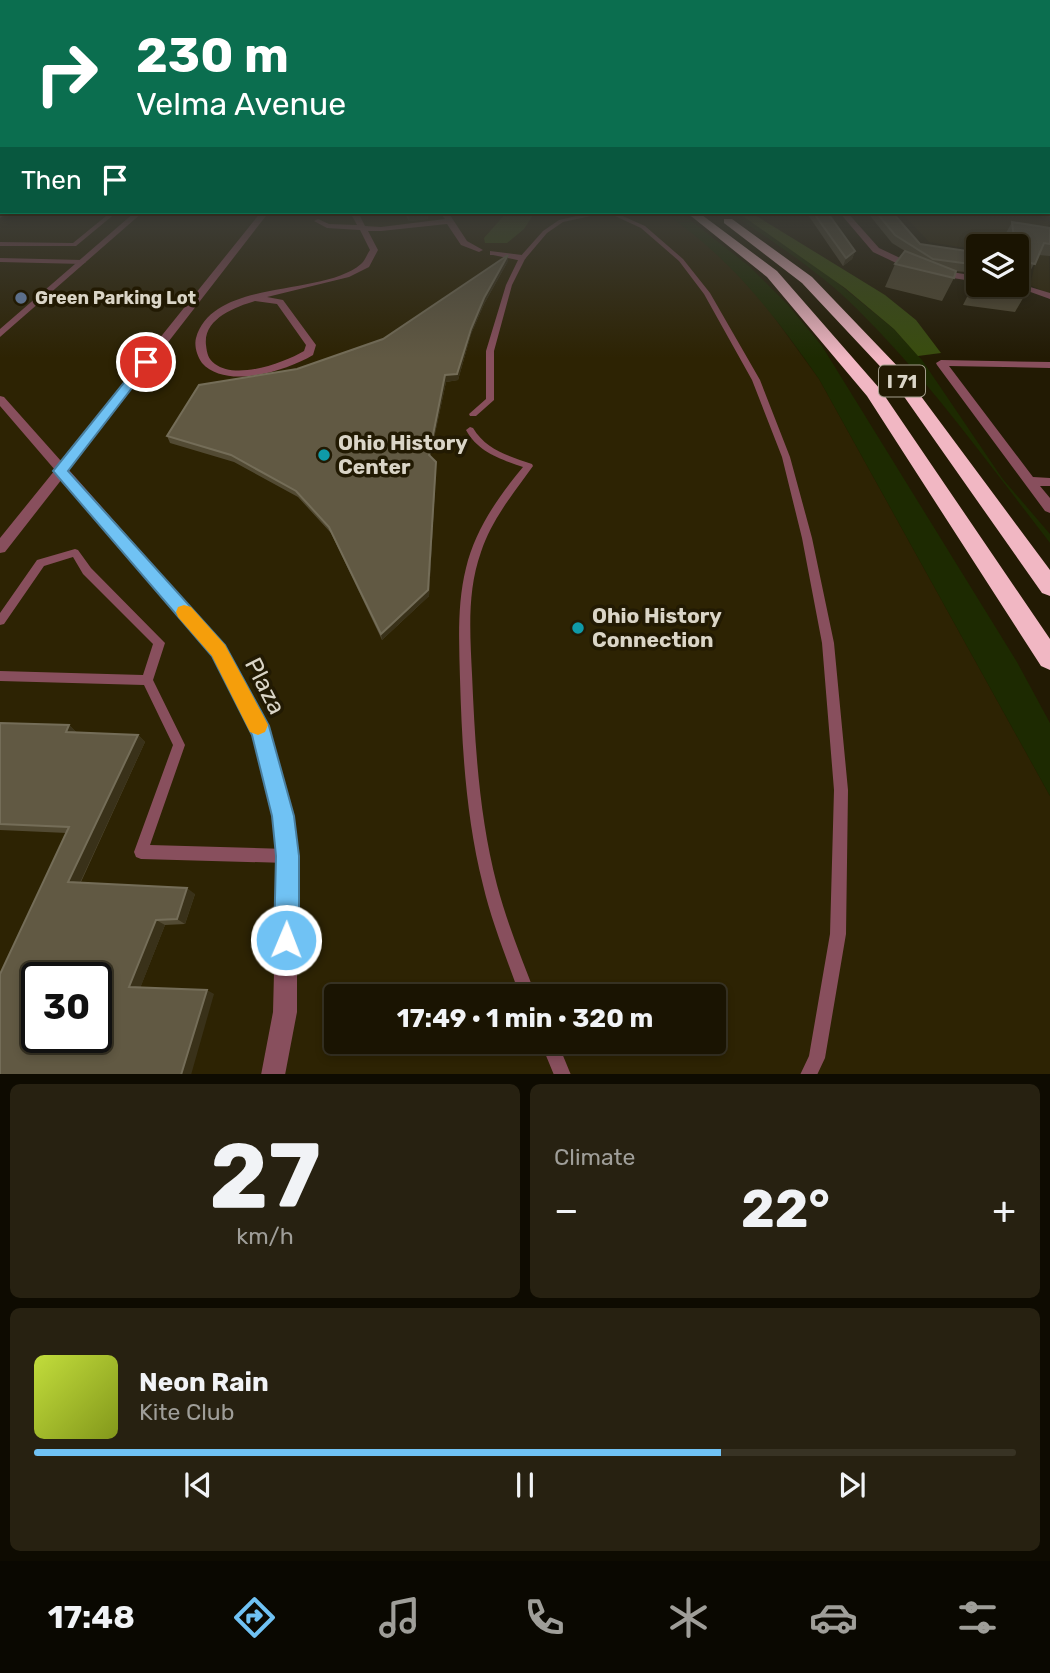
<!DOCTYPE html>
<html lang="en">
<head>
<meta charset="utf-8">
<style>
  :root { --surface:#1a1402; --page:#272111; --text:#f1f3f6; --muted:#9f9e99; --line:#383324; --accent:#70c2f4 }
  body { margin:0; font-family:Rubik,sans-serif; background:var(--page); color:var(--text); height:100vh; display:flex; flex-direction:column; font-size:26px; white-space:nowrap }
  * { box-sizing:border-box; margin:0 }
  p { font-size:23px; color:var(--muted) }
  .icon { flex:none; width:38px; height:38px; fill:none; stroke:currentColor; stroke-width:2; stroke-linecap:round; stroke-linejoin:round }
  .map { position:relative; height:1074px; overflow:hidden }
  .sheet { display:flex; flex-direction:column; gap:10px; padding:10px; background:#0e0b01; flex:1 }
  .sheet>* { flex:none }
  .hud { position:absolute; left:0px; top:0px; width:1050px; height:214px; box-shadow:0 4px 10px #0003,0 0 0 2px var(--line); background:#0b6e4f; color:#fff; overflow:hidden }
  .fabs { position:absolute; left:966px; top:234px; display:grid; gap:14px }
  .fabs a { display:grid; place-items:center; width:63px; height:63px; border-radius:7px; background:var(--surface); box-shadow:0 4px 10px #0003,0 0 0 2px var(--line); font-size:35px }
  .speed { position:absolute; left:21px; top:962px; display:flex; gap:14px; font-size:35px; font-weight:700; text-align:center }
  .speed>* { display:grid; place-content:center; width:91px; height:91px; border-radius:50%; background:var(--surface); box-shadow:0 4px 10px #0003,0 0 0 2px var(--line); line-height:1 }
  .speed .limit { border:4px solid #111; border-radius:10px; background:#fff; color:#111 }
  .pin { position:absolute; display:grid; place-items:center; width:60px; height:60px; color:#fff; margin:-30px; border:4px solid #fff; border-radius:50%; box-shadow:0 2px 7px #0007 }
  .me { position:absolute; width:77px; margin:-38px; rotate:1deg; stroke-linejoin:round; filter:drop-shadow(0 0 5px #0008) }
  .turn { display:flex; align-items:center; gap:24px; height:147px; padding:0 21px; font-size:32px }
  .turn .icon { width:91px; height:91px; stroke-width:2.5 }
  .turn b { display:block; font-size:49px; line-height:60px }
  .then { display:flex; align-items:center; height:66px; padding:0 21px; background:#0003; gap:14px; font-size:26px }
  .big { font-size:52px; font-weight:700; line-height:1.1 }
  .sheet .widget { flex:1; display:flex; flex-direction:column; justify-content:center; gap:10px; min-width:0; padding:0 24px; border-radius:10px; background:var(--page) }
  .sheet .dial { align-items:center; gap:0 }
  .dial b { font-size:91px; line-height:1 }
  .song { display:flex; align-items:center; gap:21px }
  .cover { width:84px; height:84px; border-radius:10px; background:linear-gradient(135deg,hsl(70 70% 55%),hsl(70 70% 35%)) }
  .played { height:7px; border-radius:4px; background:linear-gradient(90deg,var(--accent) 70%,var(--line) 70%) }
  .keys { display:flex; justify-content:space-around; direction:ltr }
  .heat { display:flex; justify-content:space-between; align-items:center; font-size:38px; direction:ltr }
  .sheet .tiles { flex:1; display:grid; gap:10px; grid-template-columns:1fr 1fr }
  .widget:last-child { grid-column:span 2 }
  .trip { position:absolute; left:324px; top:984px; width:402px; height:70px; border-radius:7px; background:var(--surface); box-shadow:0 4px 10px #0003,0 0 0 2px var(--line); font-weight:700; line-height:70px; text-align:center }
  .menu { display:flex; height:112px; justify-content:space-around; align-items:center; background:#0a0801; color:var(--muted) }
  .menu .icon { width:49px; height:49px }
  .menu .selected { color:var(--accent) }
  .menu b { font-size:32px; color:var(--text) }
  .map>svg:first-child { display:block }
  .built { fill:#2d2303; fill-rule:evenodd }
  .green { fill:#1d2a01 }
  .forest { fill:#394d0e }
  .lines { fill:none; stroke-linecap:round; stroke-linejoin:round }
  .service { fill:#884f5d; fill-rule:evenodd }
  .minor { fill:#884f5d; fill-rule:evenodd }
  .motorway { fill:#f1b7c3; fill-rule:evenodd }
  .wall { fill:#524a33 }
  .shaded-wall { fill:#393119 }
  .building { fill:#615943; stroke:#746d58; stroke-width:2; fill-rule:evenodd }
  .route { fill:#70c2f4; stroke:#497e9f; stroke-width:2 }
  .slow { fill:#f59e0b }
  .service-dot { fill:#5c6f8a; stroke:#221a03; stroke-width:2.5 }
  .culture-dot { fill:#0f9aa8; stroke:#221a03; stroke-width:2.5 }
  .labels { text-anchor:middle; stroke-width:7; stroke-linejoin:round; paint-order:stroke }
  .far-poi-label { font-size:18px; font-weight:bold; fill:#dad5c7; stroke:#221a03; text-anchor:start }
  .shield { fill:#221a03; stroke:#a39d8c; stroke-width:2 }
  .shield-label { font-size:19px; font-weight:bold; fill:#dad5c7 }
  .poi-label { font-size:21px; font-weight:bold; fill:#dad5c7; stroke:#221a03; text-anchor:start }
  .near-street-label { font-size:24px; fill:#dad5c7; stroke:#221a03 }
</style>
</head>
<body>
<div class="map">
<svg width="1050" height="1075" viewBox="0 0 1050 1075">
  <rect width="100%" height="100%" fill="#221a03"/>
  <!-- built -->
  <path class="built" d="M0,207L2,212H663L695,234L735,269L755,291L819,379L1050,796V1074L0,1075ZM37,978H96V1038H37ZM336,996H714V1041H336Z
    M1048,207L1050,294L1030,285L1036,260L1017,247H978V250L929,242L901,212H1048Z"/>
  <!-- green -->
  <path class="green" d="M1048,207L1050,217L944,218L929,212H1048Z
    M663,212H680L749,266L788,305L822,346L1017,662L1050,723V796L819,379C773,313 731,258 663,212Z
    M729,212L740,213L822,270L894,329L922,360L1002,478L1050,534V543C988,463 928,379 856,308C819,271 773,242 729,212Z"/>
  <!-- forest -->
  <path class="forest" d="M507,212H535L524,229L507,243H485L484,238Z
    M737,212H750L885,295L916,320L941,353L918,356L894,329L845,288Z"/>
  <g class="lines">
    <!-- service -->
    <path class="service" d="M4,212H10L0,218V214Z
      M111,212H117L76,246H0V242L73,243Z
      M594,212L618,214L645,226L683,259L710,293L760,380L790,457L812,538L834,643L848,790L846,934L825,1058L817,1075H800L809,1056L830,934L834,790L822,643L802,538L782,457L752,380L704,294L679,261L641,228L615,216L600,214L563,222L547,233L525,259L512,285L494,351V400L476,416H470L469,414L486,399V351L506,285L519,258L543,231L559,220Z
      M0,258L83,260L86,262L83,264L0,262Z
      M470,427L473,428C486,450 509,456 532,464L533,466C513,494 492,519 481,552C467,591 470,633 472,674C475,745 479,816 497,885C507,923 522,959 536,996H520C507,959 492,923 483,885C466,818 462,748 460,679C459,642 457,604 466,568C475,530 498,497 523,467C500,459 478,452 466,430Z
      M75,549L78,550L91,568L165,643L153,680L185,745L150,845L287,849L292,851L294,856L292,861L287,863L141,859L136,857L134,852L173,745L144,685L0,681V671L143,675L153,644L83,574L73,557L44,566L4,624L0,625V613L37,560Z
      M540,1041H557L571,1075H554Z"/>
    <!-- minor -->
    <path class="minor" d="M135,212H143L0,337V329Z
      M261,212H269L69,470L225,646L271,733L293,816L297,856V1012L285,1075H261L273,1012L277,856L273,816L253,735L213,656L62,479L5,552L0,553V538L55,470L0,406V396L4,397L61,461Z
      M350,212H358L365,226L381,227L445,219L441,214L448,212L467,241L483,250L479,252L461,245L447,224L381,231H368L378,250L369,267L349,277L267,297L283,300L316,345L313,355C286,371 226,390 202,363C197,356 194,346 196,338C213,278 323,297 361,264C365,261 367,254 370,250L360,230L327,228L314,221L318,219L329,224L357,225ZM255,301L277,304L306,345L304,351C284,363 236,380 215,364C208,359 207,353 206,345C203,319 235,307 255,301Z
      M839,212H847L879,248L917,266V270H911L873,252Z
      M490,251L522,255L526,258L522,261L493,255H490Z
      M937,270L978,276V282L934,275V271Z
      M1017,283L1050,293V299L1011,285H1017Z
      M941,360L1050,362V368L949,366L1033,477L1050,478V486H1040L1050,498V513L1045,511L937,365L936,363Z"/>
    <!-- motorway -->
    <path class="motorway" d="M686,212H698L777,271L880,389L1050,639V670L1041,666L867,396L767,277Z
      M724,219H732L812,277L903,372L1050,570V596L1042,593L891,378L802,283L724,223Z"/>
  </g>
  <!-- wall -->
  <path class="wall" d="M404,212H427L428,219L409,221Z
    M806,212H827L855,251L852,259L843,266Z
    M867,212H892L920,244L970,264L966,272L955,271L954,278L942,301L885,287L895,264L905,251L892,243Z
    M1012,222L1050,228V256L1039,255L1028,275L1020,273L1029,288L1015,312L963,305L978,275V285H1017V247H1008L1006,233Z
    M508,261L484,304L471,334L458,380L446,382L430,457L436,468L429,596L382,640L331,533L298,497L234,462L170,443L167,436L297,369L383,339Z
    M0,723L69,725L76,732L138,735L145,742L81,882L195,894L185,924L165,925L140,988L214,994L0,1075L67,833L0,830Z"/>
  <!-- shaded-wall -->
  <path class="shaded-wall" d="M421,212H427L428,219L409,221L408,213Z
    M855,251L852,259L843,266L846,258Z
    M508,255V261L484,304L471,334L458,380L446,382L429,461V455L445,375L471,329L484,298Z
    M436,462V468L429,596L382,640L381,634Z
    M69,725L77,733L66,732Z
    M138,735L145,742L78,887L68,882Z
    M187,888L195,894L185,924L177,919Z
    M156,920L165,925L139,991L129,987Z
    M207,990L214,994L191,1075H181Z"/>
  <!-- building -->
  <path class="building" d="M813,212H827L855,251L846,258Z
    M876,212H892L920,244L974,252L970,264L933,259L895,235Z
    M1012,222L1050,228V244L1044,243L1035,264L1017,260V247H1015Z
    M905,251L956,271L954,278L895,264Z
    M508,255L484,298L471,329L457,374L445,375L429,455L436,462L428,590L381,634L329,527L296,491L231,455L167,436L199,385L297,369L383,339Z
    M1017,270H1018L1029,288L1013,285H1017Z
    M0,723L69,725L66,732L138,735L68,882L187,888L177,919L156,920L129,987L207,990L181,1075H0V974L69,827L0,824ZM37,978H96V1038H37Z"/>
  <!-- sky -->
  <linearGradient id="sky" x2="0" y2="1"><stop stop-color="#130e02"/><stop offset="0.58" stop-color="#3e3e39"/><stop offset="1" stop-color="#3e3e39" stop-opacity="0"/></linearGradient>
  <rect width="1050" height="358" fill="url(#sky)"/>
  <!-- route -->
  <path class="route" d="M142,360L152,362L68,471L225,645L269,726L294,816L299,856V940L295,949L286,953L277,949L274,940L276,856L272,816L252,735L212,656L53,471Z"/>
  <!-- slow -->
  <path class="slow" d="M184,605L191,607L225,645L265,719L268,725L265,732L258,735L250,732L212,656L178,617L176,612L178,607Z"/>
  <!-- markers -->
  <circle class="service-dot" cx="21" cy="298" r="7"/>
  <g class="culture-dot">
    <circle cx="324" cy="455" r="7"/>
    <circle cx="578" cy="628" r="7"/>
  </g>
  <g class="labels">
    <!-- far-poi labels -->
    <g class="far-poi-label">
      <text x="35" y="304">Green Parking Lot</text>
    </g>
    <!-- shield labels -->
    <rect class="shield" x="879" y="365.5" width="46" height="31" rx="5"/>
    <g class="shield-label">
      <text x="902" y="388">I 71</text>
    </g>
    <!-- poi labels -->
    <g class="poi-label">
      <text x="338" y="450">Ohio History<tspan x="338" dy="24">Center</tspan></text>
      <text x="592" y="623">Ohio History<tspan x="592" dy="24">Connection</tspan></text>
    </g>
    <!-- near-street labels -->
    <g class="near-street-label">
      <text transform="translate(265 686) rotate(63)" y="8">Plaza</text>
    </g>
  </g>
</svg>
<div class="fabs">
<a><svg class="icon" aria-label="layers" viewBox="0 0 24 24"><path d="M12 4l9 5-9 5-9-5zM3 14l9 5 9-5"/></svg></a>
</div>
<div class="speed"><div class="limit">30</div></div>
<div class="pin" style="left:146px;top:362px;background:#d93025"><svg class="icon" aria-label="arrive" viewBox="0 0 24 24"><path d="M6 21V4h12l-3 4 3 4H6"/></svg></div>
<svg class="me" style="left:286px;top:940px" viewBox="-20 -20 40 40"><circle r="17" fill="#70c2f4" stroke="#fff" stroke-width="3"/><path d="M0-11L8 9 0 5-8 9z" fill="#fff"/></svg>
<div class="trip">17:49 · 1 min · 320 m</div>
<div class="hud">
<div class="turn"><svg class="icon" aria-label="right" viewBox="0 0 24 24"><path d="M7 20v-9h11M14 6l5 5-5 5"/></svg><div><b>230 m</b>Velma Avenue</div></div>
<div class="then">Then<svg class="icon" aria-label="arrive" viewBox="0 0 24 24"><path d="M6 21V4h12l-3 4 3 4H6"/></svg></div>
</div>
</div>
<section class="sheet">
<div class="tiles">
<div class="widget dial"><b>27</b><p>km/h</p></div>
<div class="widget"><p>Climate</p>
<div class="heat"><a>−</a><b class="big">22°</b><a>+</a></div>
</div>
<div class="widget">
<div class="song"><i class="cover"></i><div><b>Neon Rain</b><p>Kite Club</p></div></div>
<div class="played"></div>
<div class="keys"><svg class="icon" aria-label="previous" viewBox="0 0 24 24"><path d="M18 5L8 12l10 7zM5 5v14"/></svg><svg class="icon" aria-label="pause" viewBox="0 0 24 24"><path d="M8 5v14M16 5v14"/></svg><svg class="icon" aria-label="next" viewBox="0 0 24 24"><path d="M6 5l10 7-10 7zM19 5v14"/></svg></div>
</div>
</div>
</section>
<nav class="menu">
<b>17:48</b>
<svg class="icon selected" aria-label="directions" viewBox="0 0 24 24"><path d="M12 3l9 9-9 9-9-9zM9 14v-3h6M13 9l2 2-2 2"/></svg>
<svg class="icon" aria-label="music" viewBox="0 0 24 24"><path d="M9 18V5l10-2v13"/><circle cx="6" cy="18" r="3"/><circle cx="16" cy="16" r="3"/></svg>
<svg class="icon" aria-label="phone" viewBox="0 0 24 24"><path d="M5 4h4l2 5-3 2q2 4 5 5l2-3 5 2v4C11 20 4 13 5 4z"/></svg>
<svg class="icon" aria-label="climate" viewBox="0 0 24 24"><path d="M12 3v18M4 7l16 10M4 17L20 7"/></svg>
<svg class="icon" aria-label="car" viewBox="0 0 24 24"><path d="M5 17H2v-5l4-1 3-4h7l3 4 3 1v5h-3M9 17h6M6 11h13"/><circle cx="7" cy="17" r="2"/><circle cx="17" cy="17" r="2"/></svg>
<svg class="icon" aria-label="filters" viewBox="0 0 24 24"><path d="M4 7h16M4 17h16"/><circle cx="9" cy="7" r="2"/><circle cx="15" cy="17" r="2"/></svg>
</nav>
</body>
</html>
